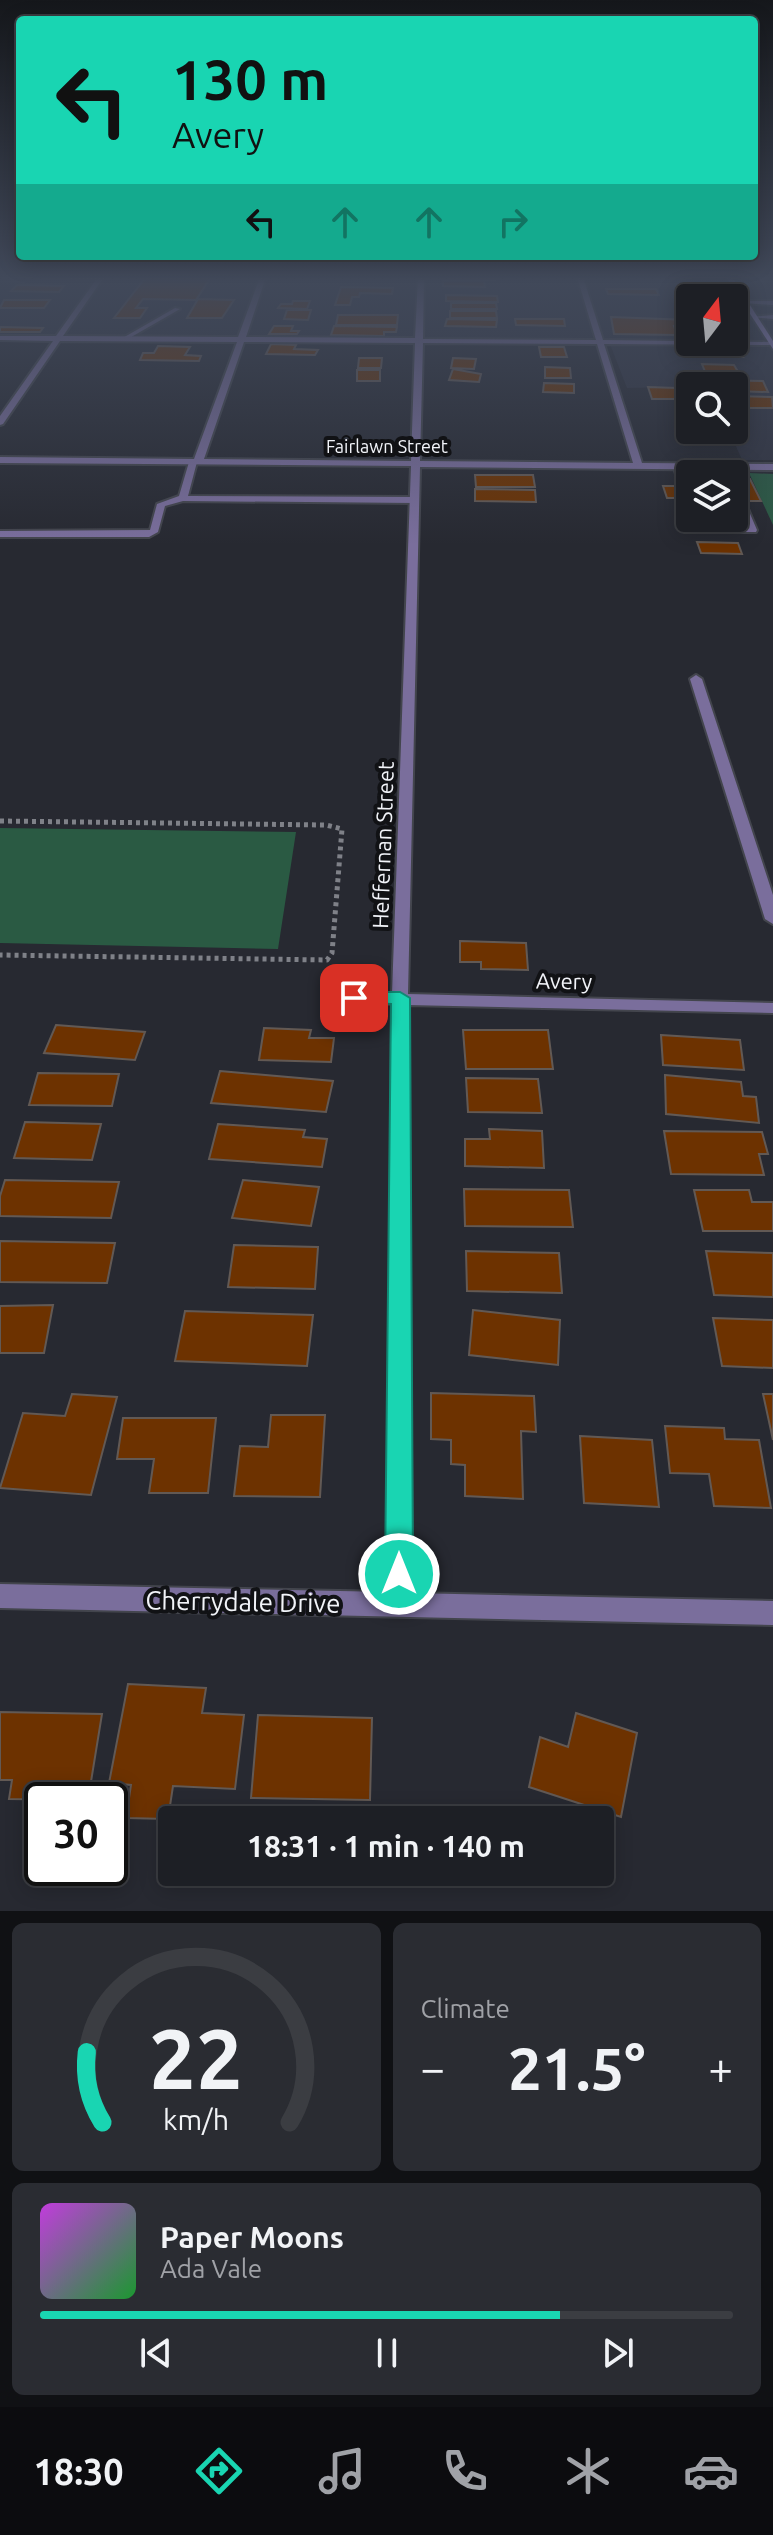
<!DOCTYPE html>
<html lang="en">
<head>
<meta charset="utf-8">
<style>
  :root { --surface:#1d1f25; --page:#2a2c32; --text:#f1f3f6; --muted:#a0a2a7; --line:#3b3d42; --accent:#19d5b2 }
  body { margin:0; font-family:Ubuntu,sans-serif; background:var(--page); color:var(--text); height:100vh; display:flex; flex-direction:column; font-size:30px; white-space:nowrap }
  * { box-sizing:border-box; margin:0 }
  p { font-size:26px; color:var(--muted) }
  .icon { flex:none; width:44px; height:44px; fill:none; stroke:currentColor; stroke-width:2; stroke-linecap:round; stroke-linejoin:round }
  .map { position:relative; height:1911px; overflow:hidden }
  .sheet { display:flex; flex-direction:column; gap:12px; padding:12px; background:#101114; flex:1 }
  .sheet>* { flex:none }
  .hud { position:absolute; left:16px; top:16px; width:742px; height:244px; border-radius:8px; box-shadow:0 4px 20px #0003,0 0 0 2px var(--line); background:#19d5b2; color:#111; overflow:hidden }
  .needle { width:52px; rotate:16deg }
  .controls { position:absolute; left:676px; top:284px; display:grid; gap:16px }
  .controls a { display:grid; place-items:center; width:72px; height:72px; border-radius:8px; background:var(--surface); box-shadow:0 4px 20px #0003,0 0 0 2px var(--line); font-size:40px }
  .speed { position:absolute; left:24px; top:1782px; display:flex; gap:16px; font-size:40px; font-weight:700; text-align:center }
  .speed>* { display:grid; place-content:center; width:104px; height:104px; border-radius:50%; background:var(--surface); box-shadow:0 4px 20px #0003,0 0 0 2px var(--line); line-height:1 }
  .speed .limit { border:4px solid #111; border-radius:12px; background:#fff; color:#111 }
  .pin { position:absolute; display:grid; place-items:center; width:68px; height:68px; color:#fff; margin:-34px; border-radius:16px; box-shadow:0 4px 12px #0006 }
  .me { position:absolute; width:88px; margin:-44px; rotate:0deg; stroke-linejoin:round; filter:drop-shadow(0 0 6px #0008) }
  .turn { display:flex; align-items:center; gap:28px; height:168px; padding:0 24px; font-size:36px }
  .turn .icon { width:104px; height:104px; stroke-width:2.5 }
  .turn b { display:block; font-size:56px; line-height:68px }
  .lanes { display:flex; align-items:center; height:76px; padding:0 24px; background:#0003; justify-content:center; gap:40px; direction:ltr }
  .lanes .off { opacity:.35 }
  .big { font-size:60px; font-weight:700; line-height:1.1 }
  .sheet .widget { flex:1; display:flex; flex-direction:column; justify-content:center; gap:12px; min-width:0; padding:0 28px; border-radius:12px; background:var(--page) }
  .sheet .dial { align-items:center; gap:0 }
  .dial svg { height:208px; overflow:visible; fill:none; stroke:var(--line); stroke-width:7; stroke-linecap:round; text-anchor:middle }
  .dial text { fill:var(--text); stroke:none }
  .song { display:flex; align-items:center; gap:24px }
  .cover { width:96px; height:96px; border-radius:12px; background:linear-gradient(135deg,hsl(290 70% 55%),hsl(130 70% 35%)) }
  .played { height:8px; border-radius:4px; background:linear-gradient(90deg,var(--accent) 75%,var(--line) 75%) }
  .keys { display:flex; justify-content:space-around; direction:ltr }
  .heat { display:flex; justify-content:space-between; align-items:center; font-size:44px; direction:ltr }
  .sheet .tiles { flex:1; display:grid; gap:12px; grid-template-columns:1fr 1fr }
  .widget:last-child { grid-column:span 2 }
  .trip { position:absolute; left:158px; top:1806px; width:456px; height:80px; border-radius:8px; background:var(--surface); box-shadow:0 4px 20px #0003,0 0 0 2px var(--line); font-weight:700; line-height:80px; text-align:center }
  .tab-bar { display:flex; height:128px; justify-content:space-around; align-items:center; background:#0c0c0f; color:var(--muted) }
  .tab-bar .icon { width:56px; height:56px }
  .tab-bar .on { color:var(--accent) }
  .tab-bar b { font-size:36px; color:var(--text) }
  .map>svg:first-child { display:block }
  .built { fill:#303340; fill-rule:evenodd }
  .green { fill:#2a5a43 }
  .building { fill:#6d3200; stroke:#625954; stroke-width:2 }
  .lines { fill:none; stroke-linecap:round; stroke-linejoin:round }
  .lane-casing { stroke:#43454d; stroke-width:4 }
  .street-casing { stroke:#43454d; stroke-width:4 }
  .secondary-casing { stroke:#43454d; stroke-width:4 }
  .path { stroke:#7f8188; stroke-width:5; stroke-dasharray:4 4; stroke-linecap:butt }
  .lane { fill:#7a6e9c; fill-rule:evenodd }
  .street { fill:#7a6e9c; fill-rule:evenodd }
  .secondary { fill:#a894de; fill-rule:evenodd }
  .route { fill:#19d5b2; stroke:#108a74; stroke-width:2 }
  .labels { text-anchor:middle; stroke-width:8; stroke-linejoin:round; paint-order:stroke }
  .far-street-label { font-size:18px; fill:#f2f4f9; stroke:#111215 }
  .street-label { font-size:22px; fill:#f2f4f9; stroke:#111215 }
  .near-street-label { font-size:26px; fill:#f2f4f9; stroke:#111215 }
</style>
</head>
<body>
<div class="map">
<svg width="773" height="1911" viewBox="0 0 773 1911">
  <rect width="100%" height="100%" fill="#272931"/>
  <!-- built -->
  <path class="built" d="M0,277H773V460H742L729,430H734V386L627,388L608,339L0,335ZM690,298H734V342H690Z"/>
  <!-- green -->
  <path class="green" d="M749,473L773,474V525Z
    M0,828L296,832L278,949L0,943Z"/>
  <!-- building -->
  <path class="building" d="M146,277H211L196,300L143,299L136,308H147L140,318H114Z
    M448,277H495V280H448Z
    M443,281H484L485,287L443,286Z
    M17,285L64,286L59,292L11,291Z
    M341,287L393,288L392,294L360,293L359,297H352L350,305H335Z
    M606,289H656L659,295L608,294Z
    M446,295L497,296L498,302L446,301Z
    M198,299L234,300L222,318H187Z
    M4,300H50L44,308H0Z
    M293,301H310L307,309L278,308L281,304H292Z
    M451,303H496L497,309H451Z
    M287,310H311L308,320L284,319Z
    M450,311H496L497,318H450Z
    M338,315H398L397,325H336Z
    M611,317L690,320V327L674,326L677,335L614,334Z
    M447,319L497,320L496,327L445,326Z
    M515,319H564L565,326L516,325Z
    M274,326H293L291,331H299L297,334H269Z
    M334,326L397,327L396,332H384V336L331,335Z
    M0,327L43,328L40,332H0Z
    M271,344L296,345L294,349L318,350L315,355L266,354Z
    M158,346L190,347L185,355L201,356L199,361L140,360L143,353H154Z
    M539,347H564L567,357H541Z
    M693,348H738L743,357L697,356Z
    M359,358H382L381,368H358Z
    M453,358L476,359L474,369L451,368Z
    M702,364L734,365L740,375L706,374Z
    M545,367L570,368L571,378H545Z
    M453,369L481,374L479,382L449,380Z
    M357,370H380V381H357Z
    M709,380L763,381L768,392L734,391V386H711Z
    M544,383L574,384V393L543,392Z
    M648,387L677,388L680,394H676L678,399H652Z
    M734,396L772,397L773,408H734Z
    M475,475H533L535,487H476Z
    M734,478L750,479L761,501H734Z
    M663,486H690V498H667Z
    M475,489L535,490L536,502L475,501Z
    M697,542L738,543L742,554L701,553Z
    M460,941L526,943L528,970L481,969V962H460Z
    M56,1025L145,1032L135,1060L44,1053Z
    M264,1028L311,1030L309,1038H334L331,1062L259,1060Z
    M463,1030H548L553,1069H466Z
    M661,1035L740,1040L744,1070L663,1065Z
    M220,1071L333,1081L326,1112L211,1103Z
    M38,1073L119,1074L112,1106L29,1105Z
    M665,1075L741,1082L743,1096L756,1097L759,1123L666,1114Z
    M466,1078L538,1079L542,1113L468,1112Z
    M25,1122L101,1124L92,1160L14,1158Z
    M218,1124L305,1130L303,1137L327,1139L322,1167L209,1159Z
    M489,1129L542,1131L544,1168L465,1166V1139H490Z
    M664,1131L762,1132L768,1154H759L764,1175L671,1174Z
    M5,1180L119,1182L111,1218L0,1216V1196Z
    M243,1180L319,1187L311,1226L232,1218Z
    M464,1189L569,1190L573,1227L465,1226Z
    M694,1190H749L752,1202H773V1231H703Z
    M0,1241L115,1243L107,1283L0,1282Z
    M234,1245L318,1247L315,1289L228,1287Z
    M466,1251L559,1253L562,1293L467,1291Z
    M706,1251L773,1253V1297L714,1295Z
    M53,1305L44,1353H0V1306Z
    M473,1310L560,1320L558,1365L469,1355Z
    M185,1311L313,1315L307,1366L175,1361Z
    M713,1318L773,1320V1368L722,1366Z
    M431,1393L534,1396L536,1432L521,1431L523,1499L465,1496V1465L451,1464V1440L431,1439Z
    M72,1394L117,1397L91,1495L0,1488L23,1413L65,1416Z
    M763,1394H773V1440Z
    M271,1415H325L320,1497L234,1496L240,1446L268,1447Z
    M123,1418H216L208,1493H149L154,1459H117Z
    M665,1426L724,1428L725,1439L759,1440L771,1508L714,1506L709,1474L670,1473Z
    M580,1436L652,1440L659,1507L584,1503Z
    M128,1684L206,1688L202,1713L244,1715L235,1789L173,1786L168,1819L126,1818L131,1785L109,1783Z
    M0,1712L102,1714L88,1800L9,1799L12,1780H0Z
    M576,1713L637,1733L621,1817L529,1787L540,1737L568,1747Z
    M258,1715L372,1718L370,1800L251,1798Z"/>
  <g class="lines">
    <defs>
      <path id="lane" d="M45,277H103L104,278L101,280Z
        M773,301V305L743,303L746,301Z
        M175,308L180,309L126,340L121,339Z
        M773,315V319L751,317Z
        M193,460L197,462L188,496L415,497L419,500L415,503L183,501L165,506L158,532L149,537H0V531L150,530L157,504L179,496L189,462Z
        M673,464L680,466L690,495V511L686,508Z
        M734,501L745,502L757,530L756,532H694L689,518L690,516V518H697L701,527H747L739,507H734Z"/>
      <path id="street" d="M98,277H104L63,336L238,337L260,277H266L246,337L415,338L418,277H424L423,339L596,340L577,277H583L603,340L773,342L770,345L604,344L642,463L773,464V470L420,467L408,994L773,1003V1013L408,1005L412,1593L773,1601V1625L0,1608V1584L388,1592L392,1004L354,1003L346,998L354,993L392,994L411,466L0,463V457L194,459L237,342L60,341L3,424L0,425V416L53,341L0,340V336H56ZM244,342L415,343L411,461L204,459ZM423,343L597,344L633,463L420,461Z
        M696,675L702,679L773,895V924L765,919L690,679Z"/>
      <path id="secondary" d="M726,277H732L773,341V349Z"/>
    </defs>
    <!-- lane casing -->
    <use href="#lane" class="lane-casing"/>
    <!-- street casing -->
    <use href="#street" class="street-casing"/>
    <!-- secondary casing -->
    <use href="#secondary" class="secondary-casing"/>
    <!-- path -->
    <path class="path" d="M0,821L326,825L342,829L332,953L327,960L0,955"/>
    <!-- lane -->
    <use href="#lane" class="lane"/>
    <!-- street -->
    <use href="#street" class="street"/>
    <!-- secondary -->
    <use href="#secondary" class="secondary"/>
  </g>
  <!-- sky -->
  <linearGradient id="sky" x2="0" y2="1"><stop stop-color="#15171b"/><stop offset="0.51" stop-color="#41495a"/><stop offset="1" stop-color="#41495a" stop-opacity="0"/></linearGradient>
  <rect width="773" height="545" fill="url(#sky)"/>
  <!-- route -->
  <path class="route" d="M354,992H400L410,998L413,1574L409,1583L399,1587L390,1583L385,1574L391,1004L347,1002L344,998L347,993Z"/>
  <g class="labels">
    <!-- far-street labels -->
    <g class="far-street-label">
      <text x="387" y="453">Fairlawn Street</text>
    </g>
    <!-- street labels -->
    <g class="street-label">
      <text transform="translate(383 845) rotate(-88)" y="8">Heffernan Street</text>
      <text transform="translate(564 981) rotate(1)" y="8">Avery</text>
    </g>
    <!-- near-street labels -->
    <g class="near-street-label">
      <text transform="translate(243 1602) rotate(1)" y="9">Cherrydale Drive</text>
    </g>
  </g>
</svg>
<div class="controls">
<a><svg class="needle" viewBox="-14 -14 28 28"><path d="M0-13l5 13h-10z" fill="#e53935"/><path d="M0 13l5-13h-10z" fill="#a0a2a7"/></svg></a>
<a><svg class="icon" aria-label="search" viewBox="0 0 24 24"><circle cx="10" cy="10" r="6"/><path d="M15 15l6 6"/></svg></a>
<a><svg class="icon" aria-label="layers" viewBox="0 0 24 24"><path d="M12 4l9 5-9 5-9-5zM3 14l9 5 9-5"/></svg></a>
</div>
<div class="speed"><div class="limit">30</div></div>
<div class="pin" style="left:354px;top:998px;background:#d93025"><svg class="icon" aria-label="arrive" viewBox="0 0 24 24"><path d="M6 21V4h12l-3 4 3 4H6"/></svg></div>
<svg class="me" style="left:399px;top:1574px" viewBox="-20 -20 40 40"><circle r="17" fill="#19d5b2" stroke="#fff" stroke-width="3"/><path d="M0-11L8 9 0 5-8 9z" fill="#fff"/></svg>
<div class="trip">18:31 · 1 min · 140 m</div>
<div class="hud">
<div class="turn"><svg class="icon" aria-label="left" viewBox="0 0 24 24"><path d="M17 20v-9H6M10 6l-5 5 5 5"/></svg><div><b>130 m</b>Avery</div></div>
<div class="lanes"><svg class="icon" aria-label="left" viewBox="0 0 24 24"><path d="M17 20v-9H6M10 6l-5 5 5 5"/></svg><svg class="icon off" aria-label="ahead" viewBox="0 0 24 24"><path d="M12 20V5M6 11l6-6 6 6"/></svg><svg class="icon off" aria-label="ahead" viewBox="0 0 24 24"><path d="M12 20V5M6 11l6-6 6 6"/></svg><svg class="icon off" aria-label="right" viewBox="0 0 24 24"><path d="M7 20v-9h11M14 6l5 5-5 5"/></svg></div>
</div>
</div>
<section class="sheet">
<div class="tiles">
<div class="widget dial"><svg viewBox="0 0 100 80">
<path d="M14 69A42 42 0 1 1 86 69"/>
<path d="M14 69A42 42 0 0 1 8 42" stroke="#19d5b2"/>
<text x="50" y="56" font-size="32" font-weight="700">22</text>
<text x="50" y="72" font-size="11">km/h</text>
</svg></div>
<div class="widget"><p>Climate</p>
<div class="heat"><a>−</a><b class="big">21.5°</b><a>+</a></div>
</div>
<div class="widget">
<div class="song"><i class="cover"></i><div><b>Paper Moons</b><p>Ada Vale</p></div></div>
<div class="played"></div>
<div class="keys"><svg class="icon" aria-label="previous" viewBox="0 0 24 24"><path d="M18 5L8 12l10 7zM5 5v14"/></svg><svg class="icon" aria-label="pause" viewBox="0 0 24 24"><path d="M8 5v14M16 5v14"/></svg><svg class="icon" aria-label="next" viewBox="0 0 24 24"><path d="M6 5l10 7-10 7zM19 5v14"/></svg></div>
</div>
</div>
</section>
<nav class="tab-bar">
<b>18:30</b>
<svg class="icon on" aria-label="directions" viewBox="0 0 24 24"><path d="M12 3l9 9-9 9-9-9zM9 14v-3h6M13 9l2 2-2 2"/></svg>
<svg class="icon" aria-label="music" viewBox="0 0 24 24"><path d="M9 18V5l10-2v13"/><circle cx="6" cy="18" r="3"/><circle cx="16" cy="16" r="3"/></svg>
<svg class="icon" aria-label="phone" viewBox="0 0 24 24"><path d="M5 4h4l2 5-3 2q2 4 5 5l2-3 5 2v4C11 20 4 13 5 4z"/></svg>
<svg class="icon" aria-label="climate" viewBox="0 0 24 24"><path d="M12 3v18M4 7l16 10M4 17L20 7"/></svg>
<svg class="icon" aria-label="car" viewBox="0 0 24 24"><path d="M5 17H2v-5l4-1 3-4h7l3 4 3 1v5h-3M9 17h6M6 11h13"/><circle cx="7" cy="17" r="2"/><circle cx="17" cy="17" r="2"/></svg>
</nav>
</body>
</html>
